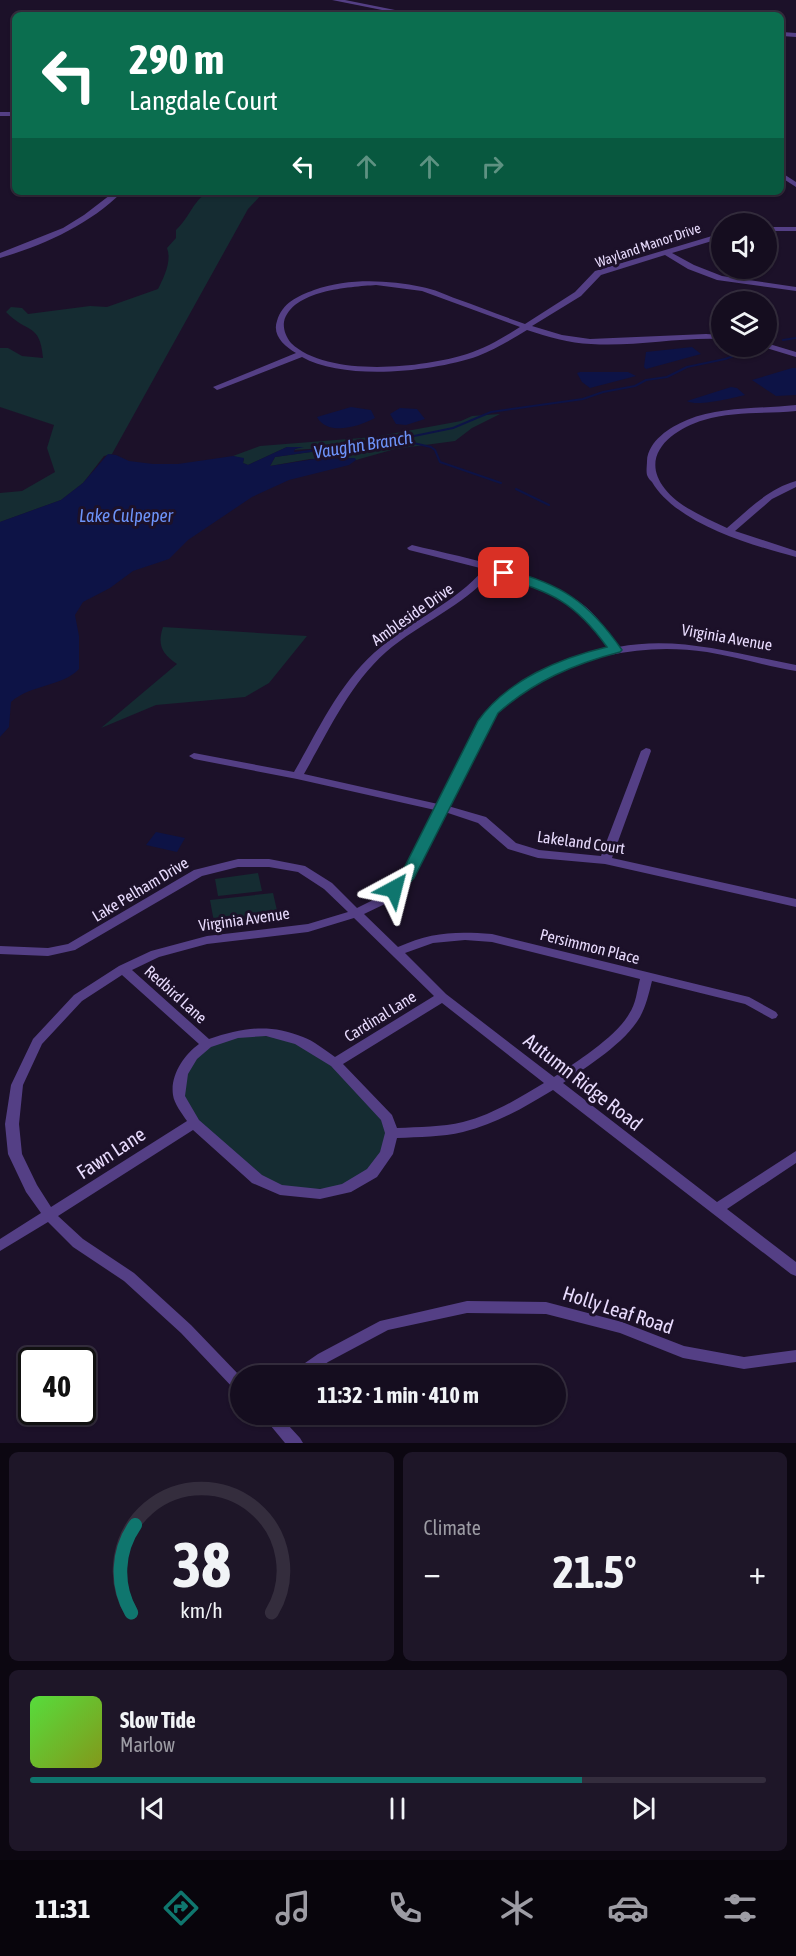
<!DOCTYPE html>
<html lang="en">
<head>
<meta charset="utf-8">
<style>
  :root { --surface:#150d1f; --page:#1e1628; --text:#f1f3f6; --muted:#9d9ca4; --line:#342d3d; --accent:#0f766e }
  body { margin:0; font-family:"Asap Condensed",sans-serif; background:var(--page); color:var(--text); height:100vh; display:flex; flex-direction:column; font-size:22px; white-space:nowrap }
  * { box-sizing:border-box; margin:0 }
  p { font-size:20px; color:var(--muted) }
  .icon { flex:none; width:33px; height:33px; fill:none; stroke:currentColor; stroke-width:2; stroke-linecap:round; stroke-linejoin:round }
  .map { position:relative; height:1443px; overflow:hidden }
  .side { display:flex; flex-direction:column; gap:9px; padding:9px; background:#0c0711; flex:1 }
  .side>* { flex:none }
  .banner { position:absolute; left:12px; top:12px; width:772px; height:183px; border-radius:9px; box-shadow:0 2px 4px #0004,0 0 0 2px var(--line); background:#0b6e4f; color:#fff; overflow:hidden }
  .buttons { position:absolute; left:711px; top:213px; display:grid; gap:12px }
  .buttons a { display:grid; place-items:center; width:66px; height:66px; border-radius:50%; background:var(--surface); box-shadow:0 2px 4px #0004,0 0 0 2px var(--line); font-size:30px }
  .speed { position:absolute; left:18px; top:1347px; display:flex; gap:12px; font-size:30px; font-weight:700; text-align:center }
  .speed>* { display:grid; place-content:center; width:78px; height:78px; border-radius:50%; background:var(--surface); box-shadow:0 2px 4px #0004,0 0 0 2px var(--line); line-height:1 }
  .speed .limit { border:3px solid #111; border-radius:9px; background:#fff; color:#111 }
  .pin { position:absolute; display:grid; place-items:center; width:51px; height:51px; color:#fff; margin:-26px; border-radius:12px; box-shadow:0 3px 9px #0006 }
  .me { position:absolute; width:66px; margin:-33px; rotate:38deg; stroke-linejoin:round; filter:drop-shadow(0 0 4px #0008) }
  .turn { display:flex; align-items:center; gap:21px; height:126px; padding:0 18px; font-size:27px }
  .turn .icon { width:78px; height:78px; stroke-width:2.5 }
  .turn b { display:block; font-size:42px; line-height:51px }
  .lanes { display:flex; align-items:center; height:57px; padding:0 18px; background:#0003; justify-content:center; gap:30px; direction:ltr }
  .lanes .off { opacity:.35 }
  .big { font-size:45px; font-weight:700; line-height:1.1 }
  .side .widget { flex:1; display:flex; flex-direction:column; justify-content:center; gap:9px; min-width:0; padding:0 21px; border-radius:9px; background:var(--page) }
  .side .dial { align-items:center; gap:0 }
  .dial svg { height:156px; overflow:visible; fill:none; stroke:var(--line); stroke-width:7; stroke-linecap:round; text-anchor:middle }
  .dial text { fill:var(--text); stroke:none }
  .song { display:flex; align-items:center; gap:18px }
  .cover { width:72px; height:72px; border-radius:9px; background:linear-gradient(135deg,hsl(110 70% 55%),hsl(70 70% 35%)) }
  .played { height:6px; border-radius:3px; background:linear-gradient(90deg,var(--accent) 75%,var(--line) 75%) }
  .keys { display:flex; justify-content:space-around; direction:ltr }
  .heat { display:flex; justify-content:space-between; align-items:center; font-size:33px; direction:ltr }
  .side .tiles { flex:1; display:grid; gap:9px; grid-template-columns:1fr 1fr }
  .widget:last-child { grid-column:span 2 }
  .trip { position:absolute; left:230px; top:1365px; width:336px; height:60px; border-radius:30px; background:var(--surface); box-shadow:0 2px 4px #0004,0 0 0 2px var(--line); font-weight:700; line-height:60px; text-align:center }
  .tabs { display:flex; height:96px; justify-content:space-around; align-items:center; background:#08050c; color:var(--muted) }
  .tabs .icon { width:42px; height:42px }
  .tabs .current { color:var(--accent) }
  .tabs b { font-size:27px; color:var(--text) }
  .map>svg:first-child { display:block }
  .green { fill:#152c32 }
  .water { fill:#0d1346 }
  .lines { fill:none; stroke-linecap:round; stroke-linejoin:round }
  .stream { stroke:#0d1346; stroke-width:2 }
  .minor { fill:#543f85; fill-rule:evenodd }
  .route { fill:#0f766e; stroke:#0a4d48; stroke-width:1.5 }
  .labels { text-anchor:middle; stroke-width:6; stroke-linejoin:round; paint-order:stroke }
  .far-street-label { font-size:14px; fill:#e8dbfd; stroke:#1c1129 }
  .street-label { font-size:16px; fill:#e8dbfd; stroke:#1c1129 }
  .water-label { font-size:18px; font-style:italic; fill:#6d93f9; stroke:#1c1129 }
  .near-street-label { font-size:20px; fill:#e8dbfd; stroke:#1c1129 }
</style>
</head>
<body>
<div class="map">
<svg width="796" height="1443" viewBox="0 0 796 1443">
  <rect width="100%" height="100%" fill="#1c1129"/>
  <!-- green -->
  <path class="green" d="M208,192H264L248,209L112,454L104,456L83,483L61,500L0,522V493L22,491L55,472L47,448L54,425L0,407V348H8L22,356L43,358C40,322 27,334 6,312L11,307L22,308L28,314L90,306L107,307L158,289C164,277 172,261 167,248L176,238V230C190,217 192,202 208,192Z
    M500,414L472,428L455,441L395,449L356,460L354,458L310,459L270,466L275,457L311,452L351,450L324,448L293,450L300,447H287L248,465L243,463L244,459L233,456L260,446L374,437L461,421L472,416Z
    M163,627L307,636L269,683L245,697L156,705L101,728L177,664C162,654 157,645 163,627Z
    M258,873L262,891L218,896L215,879Z
    M273,893L278,915L214,922L210,900Z
    M248,1034L299,1040L335,1063L392,1133L377,1166L346,1188L280,1190L194,1123L179,1096L182,1074L207,1044Z"/>
  <!-- water -->
  <path class="water" d="M692,347L701,354L646,369L644,367L646,352Z
    M792,368H796V395L776,396L752,380Z
    M580,372H628L636,376L590,388L582,382L577,373Z
    M731,387L737,388L745,395C733,398 697,407 687,401Z
    M351,407L371,410L375,418C360,426 328,437 317,417Z
    M400,408L417,409L425,419L406,425L396,424L390,414Z
    M287,447H304L295,449L294,452L324,448L356,450L311,452L275,457L270,466L315,459L355,458L356,460L349,465L289,480L252,497L188,540L169,559L133,571L110,588L83,602L75,615L79,636V669C62,687 31,684 11,702L9,727L0,737V522L61,500L83,483L108,454L116,455L129,461L153,464H178L233,456L244,458L243,463L248,465Z
    M156,832L185,838L177,852L146,845Z"/>
  <g class="lines">
    <!-- stream -->
    <path class="stream" d="M783,340L796,338
      M400,440L431,447L435,450L440,462L501,483
      M346,450L453,428L491,412L583,399L603,392L635,386L646,380L667,377L687,367L725,359L751,350
      M516,489L549,505"/>
    <!-- minor -->
    <path class="minor" d="M332,0H345L420,15H407Z
      M782,32L796,33V37L782,36Z
      M0,112H15V116H0Z
      M782,173L796,182V187L782,178Z
      M114,192H122C89,225 44,245 0,258V253L63,228L84,215Z
      M766,227H796V231H766Z
      M722,233V238L672,253L694,265L722,276L796,287V291L717,280L688,269L665,255L601,275L581,296L532,326L562,335L590,339L706,334L722,335V339C678,337 634,347 591,344C569,343 548,337 527,330C511,340 495,349 478,356C433,372 344,381 302,357L220,389L217,390L213,387L296,353C284,346 272,335 277,321C282,303 298,296 314,290C349,278 387,280 422,287C434,289 446,295 457,299C480,307 502,316 525,324L575,292L595,271ZM376,285L422,291L520,327C503,338 486,348 467,354C423,368 327,378 291,343C286,337 283,329 284,322C292,290 349,287 376,285Z
      M766,343L796,352V357L763,347L766,346Z
      M796,405V411C766,414 733,411 704,420C673,429 638,455 665,489C679,507 706,518 727,528C749,509 768,489 796,481V487L772,499L735,531L796,551V557C751,545 677,524 652,482C650,480 648,478 647,475C646,471 647,465 647,461C648,441 670,427 687,420C721,406 760,409 796,405Z
      M412,545C465,558 544,572 586,607C599,618 608,633 618,647C679,635 736,654 796,665V671C766,666 737,657 707,652C653,644 600,652 551,675C528,687 506,701 490,722L448,806L486,817L516,843L539,850L601,856L641,751L646,748L650,749L651,751L612,858L796,899V907L605,864L538,858L508,849L478,823L445,812L410,881L387,903L364,914L398,947C431,932 456,931 492,934L749,997L776,1012L778,1015L776,1018L772,1019L745,1004L652,981C649,993 646,1006 640,1017C625,1043 588,1066 563,1083L717,1202L796,1151V1163L727,1209L796,1262V1276L791,1274L553,1090C525,1107 496,1124 463,1132C442,1137 419,1137 397,1138L393,1154L377,1177L351,1192L320,1199L280,1195L252,1183L193,1130L58,1216L83,1239L134,1273L191,1325L240,1376V1392L235,1390L181,1333L124,1281L73,1247L48,1222L0,1251V1239L41,1213L26,1192L8,1154L5,1124L11,1085L33,1039L74,995L119,966L151,951L207,936L308,924L348,912L324,889L298,872L269,867H238L202,876L75,950L48,956L0,954V946L48,948L68,944L194,870L238,859H269L305,866L332,883L357,908L379,897L401,876L435,810L297,779L194,759L189,756L194,753L294,772C319,729 341,679 381,647C414,619 455,603 484,569L409,550L407,548ZM493,572C524,581 559,592 583,615C593,624 601,637 609,649C564,658 510,679 482,718C476,726 472,737 467,746C457,766 448,785 438,804L304,774C328,732 349,685 386,652C421,622 461,608 493,572ZM354,918L434,996L335,1057C325,1050 314,1041 303,1037C269,1023 242,1028 209,1039L132,970L159,957L207,944L308,932ZM465,940L492,942L640,979C637,990 636,1004 629,1014C616,1037 576,1062 554,1077L446,994L405,953L433,943ZM122,975L199,1044C184,1055 170,1075 173,1095C174,1103 182,1114 187,1121L51,1207L37,1185L22,1154L19,1124L23,1085L42,1044L82,1001ZM442,1003L544,1083C519,1098 492,1115 463,1122C442,1127 419,1127 397,1128L392,1115L343,1064ZM266,1036L295,1044L331,1066L381,1120L385,1133L380,1152L367,1169L342,1184L320,1189L282,1185L262,1175L199,1120L185,1096L188,1074L197,1059L211,1047L238,1038Z
      M467,1301L546,1302L622,1322L684,1346L744,1357L796,1350V1362L744,1369L683,1358L620,1333L546,1314L467,1313L388,1330L328,1362L309,1376H290L292,1372L318,1354L380,1321Z
      M261,1414H278L300,1438L303,1443H285Z"/>
  </g>
  <!-- route -->
  <path class="route" d="M504,569C561,584 588,601 622,650L620,652C574,664 534,681 498,713L414,878L400,893H389L387,889L400,876L478,721C507,680 560,658 607,647C574,601 552,593 499,576L498,573L499,570Z"/>
  <g class="labels">
    <!-- far-street labels -->
    <g class="far-street-label">
      <text transform="translate(648 245) rotate(-19)" y="5">Wayland Manor Drive</text>
    </g>
    <!-- street labels -->
    <g class="street-label">
      <text transform="translate(412 614) rotate(-35)" y="6">Ambleside Drive</text>
      <text transform="translate(727 637) rotate(10)" y="6">Virginia Avenue</text>
      <text transform="translate(581 842) rotate(8)" y="6">Lakeland Court</text>
      <text transform="translate(140 889) rotate(-31)" y="6">Lake Pelham Drive</text>
      <text transform="translate(244 919) rotate(-8)" y="6">Virginia Avenue</text>
      <text transform="translate(590 946) rotate(14)" y="6">Persimmon Place</text>
      <text transform="translate(176 994) rotate(42)" y="6">Redbird Lane</text>
      <text transform="translate(380 1016) rotate(-32)" y="6">Cardinal Lane</text>
    </g>
    <!-- water labels -->
    <g class="water-label">
      <text transform="translate(363 445) rotate(-9)" y="6">Vaughn Branch</text>
      <text x="126" y="522">Lake Culpeper</text>
    </g>
    <!-- near-street labels -->
    <g class="near-street-label">
      <text transform="translate(583 1082) rotate(38)" y="7">Autumn Ridge Road</text>
      <text transform="translate(111 1153) rotate(-33)" y="7">Fawn Lane</text>
      <text transform="translate(618 1310) rotate(18)" y="7">Holly Leaf Road</text>
    </g>
  </g>
</svg>
<div class="buttons">
<a><svg class="icon" aria-label="sound" viewBox="0 0 24 24"><path d="M4 9h4l5-4v14l-5-4H4zM17 9q2 3 0 6"/></svg></a>
<a><svg class="icon" aria-label="layers" viewBox="0 0 24 24"><path d="M12 4l9 5-9 5-9-5zM3 14l9 5 9-5"/></svg></a>
</div>
<div class="speed"><div class="limit">40</div></div>
<div class="pin" style="left:504px;top:573px;background:#d93025"><svg class="icon" aria-label="arrive" viewBox="0 0 24 24"><path d="M6 21V4h12l-3 4 3 4H6"/></svg></div>
<svg class="me" style="left:394px;top:889px" viewBox="-20 -20 40 40"><path d="M0-17L14 15 0 8-14 15z" fill="#0f766e" stroke="#fff" stroke-width="4"/></svg>
<div class="trip">11:32 · 1 min · 410 m</div>
<div class="banner">
<div class="turn"><svg class="icon" aria-label="left" viewBox="0 0 24 24"><path d="M17 20v-9H6M10 6l-5 5 5 5"/></svg><div><b>290 m</b>Langdale Court</div></div>
<div class="lanes"><svg class="icon" aria-label="left" viewBox="0 0 24 24"><path d="M17 20v-9H6M10 6l-5 5 5 5"/></svg><svg class="icon off" aria-label="ahead" viewBox="0 0 24 24"><path d="M12 20V5M6 11l6-6 6 6"/></svg><svg class="icon off" aria-label="ahead" viewBox="0 0 24 24"><path d="M12 20V5M6 11l6-6 6 6"/></svg><svg class="icon off" aria-label="right" viewBox="0 0 24 24"><path d="M7 20v-9h11M14 6l5 5-5 5"/></svg></div>
</div>
</div>
<section class="side">
<div class="tiles">
<div class="widget dial"><svg viewBox="0 0 100 80">
<path d="M14 69A42 42 0 1 1 86 69"/>
<path d="M14 69A42 42 0 0 1 16 24" stroke="#0f766e"/>
<text x="50" y="56" font-size="32" font-weight="700">38</text>
<text x="50" y="72" font-size="11">km/h</text>
</svg></div>
<div class="widget"><p>Climate</p>
<div class="heat"><a>−</a><b class="big">21.5°</b><a>+</a></div>
</div>
<div class="widget">
<div class="song"><i class="cover"></i><div><b>Slow Tide</b><p>Marlow</p></div></div>
<div class="played"></div>
<div class="keys"><svg class="icon" aria-label="previous" viewBox="0 0 24 24"><path d="M18 5L8 12l10 7zM5 5v14"/></svg><svg class="icon" aria-label="pause" viewBox="0 0 24 24"><path d="M8 5v14M16 5v14"/></svg><svg class="icon" aria-label="next" viewBox="0 0 24 24"><path d="M6 5l10 7-10 7zM19 5v14"/></svg></div>
</div>
</div>
</section>
<nav class="tabs">
<b>11:31</b>
<svg class="icon current" aria-label="directions" viewBox="0 0 24 24"><path d="M12 3l9 9-9 9-9-9zM9 14v-3h6M13 9l2 2-2 2"/></svg>
<svg class="icon" aria-label="music" viewBox="0 0 24 24"><path d="M9 18V5l10-2v13"/><circle cx="6" cy="18" r="3"/><circle cx="16" cy="16" r="3"/></svg>
<svg class="icon" aria-label="phone" viewBox="0 0 24 24"><path d="M5 4h4l2 5-3 2q2 4 5 5l2-3 5 2v4C11 20 4 13 5 4z"/></svg>
<svg class="icon" aria-label="climate" viewBox="0 0 24 24"><path d="M12 3v18M4 7l16 10M4 17L20 7"/></svg>
<svg class="icon" aria-label="car" viewBox="0 0 24 24"><path d="M5 17H2v-5l4-1 3-4h7l3 4 3 1v5h-3M9 17h6M6 11h13"/><circle cx="7" cy="17" r="2"/><circle cx="17" cy="17" r="2"/></svg>
<svg class="icon" aria-label="filters" viewBox="0 0 24 24"><path d="M4 7h16M4 17h16"/><circle cx="9" cy="7" r="2"/><circle cx="15" cy="17" r="2"/></svg>
</nav>
</body>
</html>
